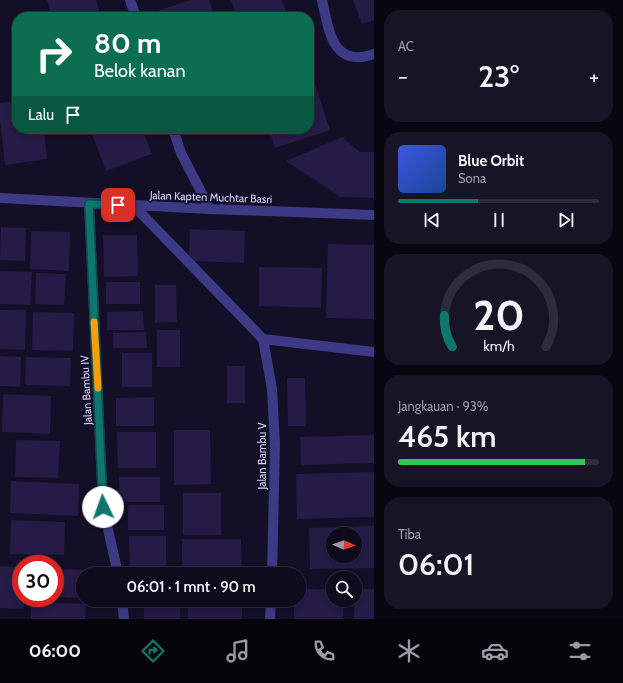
<!DOCTYPE html>
<html lang="id">
<head>
<meta charset="utf-8">
<style>
  :root { --surface:#0e0b1c; --page:#171425; --text:#f1f3f6; --muted:#9b9ba3; --line:#2e2b3b; --accent:#0f766e }
  body { margin:0; font-family:Cabin,sans-serif; background:var(--page); color:var(--text); height:100vh; display:flex; flex-direction:column; font-size:15px; white-space:nowrap }
  * { box-sizing:border-box; margin:0 }
  p { font-size:13px; color:var(--muted) }
  .icon { flex:none; width:22px; height:22px; fill:none; stroke:currentColor; stroke-width:2; stroke-linecap:round; stroke-linejoin:round }
  .map { position:relative; flex:1; overflow:hidden }
  .details { display:flex; flex-direction:column; gap:10px; padding:10px; background:#08060f; width:249px }
  .details>* { flex:none }
  .top-card { position:absolute; left:12px; top:12px; width:302px; height:122px; border-radius:16px; box-shadow:0 2px 6px #0003,0 0 0 1px var(--line); background:#0b6e4f; color:#fff; overflow:hidden }
  .needle { width:26px; rotate:92deg }
  .controls { position:absolute; left:326px; top:527px; display:grid; gap:8px }
  .controls a { display:grid; place-items:center; width:36px; height:36px; border-radius:50%; background:var(--surface); box-shadow:0 2px 6px #0003,0 0 0 1px var(--line); font-size:20px }
  .speed { position:absolute; left:12px; top:555px; display:flex; gap:8px; font-size:20px; font-weight:700; text-align:center }
  .speed>* { display:grid; place-content:center; width:52px; height:52px; border-radius:50%; background:var(--surface); box-shadow:0 2px 6px #0003,0 0 0 1px var(--line); line-height:1 }
  .speed .limit { border:6px solid #d22; background:#fff; color:#111 }
  .pin { position:absolute; display:grid; place-items:center; width:34px; height:34px; color:#fff; margin:-17px; border-radius:8px; box-shadow:0 2px 6px #0006 }
  .me { position:absolute; width:44px; margin:-22px; rotate:357deg; stroke-linejoin:round; filter:drop-shadow(0 0 3px #0008) }
  .turn { display:flex; align-items:center; gap:14px; height:84px; padding:0 16px; font-size:18px }
  .turn .icon { width:52px; height:52px; stroke-width:2.5 }
  .turn b { display:block; font-size:28px; line-height:34px }
  .then { display:flex; align-items:center; height:38px; padding:0 16px; background:#0003; gap:8px; font-size:15px }
  .big { font-size:30px; font-weight:600; line-height:1.1 }
  .details .card { flex:1; display:flex; flex-direction:column; justify-content:center; gap:6px; min-width:0; padding:0 14px; border-radius:16px; background:var(--page) }
  .details .dial { align-items:center; gap:0 }
  .dial svg { height:104px; overflow:visible; fill:none; stroke:var(--line); stroke-width:7; stroke-linecap:round; text-anchor:middle }
  .dial text { fill:var(--text); stroke:none }
  .song { display:flex; align-items:center; gap:12px }
  .cover { width:48px; height:48px; border-radius:6px; background:linear-gradient(135deg,hsl(230 70% 55%),hsl(220 70% 35%)) }
  .played { height:4px; border-radius:2px; background:linear-gradient(90deg,var(--accent) 40%,var(--line) 40%) }
  .keys { display:flex; justify-content:space-around; direction:ltr }
  .heat { display:flex; justify-content:space-between; align-items:center; font-size:22px; direction:ltr }
  .charge { height:6px; border-radius:3px; background:linear-gradient(90deg,#34c759 93%,var(--line) 0) }
  .trip { position:absolute; left:76px; top:567px; width:230px; height:40px; border-radius:20px; background:var(--surface); box-shadow:0 2px 6px #0003,0 0 0 1px var(--line); font-weight:600; line-height:40px; text-align:center }
  .tabs { display:flex; height:64px; justify-content:space-around; align-items:center; background:#06040b; color:var(--muted) }
  .tabs .icon { width:28px; height:28px }
  .tabs .active { color:var(--accent) }
  .tabs b { font-size:18px; color:var(--text) }
  main { display:flex; flex:1; min-height:0 }
  .map>svg:first-child { display:block }
  .building { fill:#241b47; fill-rule:evenodd }
  .lines { fill:none; stroke-linecap:round; stroke-linejoin:round }
  .minor { stroke:#3d3a85; stroke-width:10 }
  .route-casing { stroke:#0a4d48; stroke-width:10 }
  .route { stroke:#0f766e; stroke-width:7 }
  .slow { stroke:#f59e0b; stroke-width:7 }
  .labels { text-anchor:middle; stroke-width:4; stroke-linejoin:round; paint-order:stroke }
  .street-label { font-size:11px; fill:#d9d4ff; stroke:#130f26 }
</style>
</head>
<body>
<main>
<div class="map">
<svg width="374" height="619" viewBox="0 0 374 619">
  <rect width="100%" height="100%" fill="#130f26"/>
  <!-- building -->
  <path class="building" d="M47,0H96L101,16L52,17Z
    M191,0H209L215,17H149L148,14Z
    M231,0H282L288,17H237Z
    M353,0H374V20L362,24Z
    M314,81L330,130L275,148L269,129H309V82Z
    M17,101V129H44L47,159L5,165L0,121V103Z
    M90,129H142L152,154L106,171Z
    M342,137L360,152H374V198L341,197L286,161Z
    M1,227L26,228L25,261L0,260Z
    M190,229L245,231L244,263L189,261Z
    M31,231L70,232L69,271L30,269Z
    M103,235H137L138,276L104,277Z
    M328,244L374,245V319L326,318Z
    M259,267L322,268L321,308L259,306Z
    M0,271L32,272L30,305L0,304Z
    M36,273L66,274L64,305L35,304Z
    M106,282H140V304H106Z
    M155,285H176L177,322L155,323Z
    M0,310H26L25,350L0,349Z
    M143,311L144,330H107V312Z
    M33,312L74,313L73,351L32,350Z
    M157,330H180V367H157Z
    M146,332L147,348H113V333Z
    M122,353H152V387H122Z
    M0,356L21,357L20,387L0,386Z
    M26,357L71,358L70,386L25,385Z
    M227,366H245V403H227Z
    M287,378H305L306,426H288Z
    M3,394L51,396L50,434L2,432Z
    M154,397V426H116V398Z
    M174,430H210L211,484L174,485Z
    M117,432H156V468H118Z
    M374,435V463L301,465L300,437Z
    M16,440L60,441L58,478L15,477Z
    M374,472V517L297,519L296,474Z
    M119,477H160V502H120Z
    M11,481L79,484L78,516L10,513Z
    M183,493H221V535H183Z
    M128,505H164V530H128Z
    M11,520L65,522L64,555L10,554Z
    M374,526V568L310,569L309,528ZM333,534H355V556H333Z
    M129,536H166V574H130Z
    M182,539H241L242,574H182Z
    M0,566L21,567V598H25L24,609L0,608Z
    M55,569L90,570V574H83V598L55,597Z
    M299,588L333,590V600H344L343,619H294V600H299Z
    M355,588L374,589V619H354Z
    M144,600H180V619H144Z
    M188,600H242V619H188Z
    M31,602L86,604L85,619H31Z"/>
  <g class="lines">
    <!-- minor -->
    <path class="minor" d="M130,0L136,17
      M322,0C329,30 332,69 374,54
      M173,129L181,153L210,209
      M0,198L210,209L374,215
      M89,204L103,507L118,574
      M133,205L263,339L374,352
      M263,339L272,389L275,444L272,574
      M122,600L124,619
      M270,619L271,600"/>
  </g>
  <g class="lines">
    <defs>
      <path id="route" d="M103,507L89,204L118,205"/>
    </defs>
    <!-- route casing -->
    <use href="#route" class="route-casing"/>
    <!-- route -->
    <use href="#route" class="route"/>
    <!-- slow -->
    <path class="slow" d="M94,322L98,388"/>
  </g>
  <g class="labels">
    <!-- street labels -->
    <g class="street-label">
      <text transform="translate(211 197) rotate(2)" y="4">Jalan Kapten Muchtar Basri</text>
      <text transform="translate(86 390) rotate(-93)" y="4">Jalan Bambu IV</text>
      <text transform="translate(262 456) rotate(-90)" y="4">Jalan Bambu V</text>
    </g>
  </g>
</svg>
<div class="controls">
<a><svg class="needle" viewBox="-14 -14 28 28"><path d="M0-13l5 13h-10z" fill="#e53935"/><path d="M0 13l5-13h-10z" fill="#9b9ba3"/></svg></a>
<a><svg class="icon" aria-label="search" viewBox="0 0 24 24"><circle cx="10" cy="10" r="6"/><path d="M15 15l6 6"/></svg></a>
</div>
<div class="speed"><div class="limit">30</div></div>
<div class="pin" style="left:118px;top:205px;background:#d93025"><svg class="icon" aria-label="arrive" viewBox="0 0 24 24"><path d="M6 21V4h12l-3 4 3 4H6"/></svg></div>
<svg class="me" style="left:103px;top:507px" viewBox="-20 -20 40 40"><circle r="19" fill="#fff"/><path d="M0-13L10 11 0 6-10 11z" fill="#0f766e"/></svg>
<div class="trip">06:01 · 1 mnt · 90 m</div>
<div class="top-card">
<div class="turn"><svg class="icon" aria-label="right" viewBox="0 0 24 24"><path d="M7 20v-9h11M14 6l5 5-5 5"/></svg><div><b>80 m</b>Belok kanan</div></div>
<div class="then">Lalu<svg class="icon" aria-label="arrive" viewBox="0 0 24 24"><path d="M6 21V4h12l-3 4 3 4H6"/></svg></div>
</div>
</div>
<section class="details">
<div class="card"><p>AC</p>
<div class="heat"><a>−</a><b class="big">23°</b><a>+</a></div>
</div>
<div class="card">
<div class="song"><i class="cover"></i><div><b>Blue Orbit</b><p>Sona</p></div></div>
<div class="played"></div>
<div class="keys"><svg class="icon" aria-label="previous" viewBox="0 0 24 24"><path d="M18 5L8 12l10 7zM5 5v14"/></svg><svg class="icon" aria-label="pause" viewBox="0 0 24 24"><path d="M8 5v14M16 5v14"/></svg><svg class="icon" aria-label="next" viewBox="0 0 24 24"><path d="M6 5l10 7-10 7zM19 5v14"/></svg></div>
</div>
<div class="card dial"><svg viewBox="0 0 100 80">
<path d="M14 69A42 42 0 1 1 86 69"/>
<path d="M14 69A42 42 0 0 1 8 45" stroke="#0f766e"/>
<text x="50" y="56" font-size="32" font-weight="700">20</text>
<text x="50" y="72" font-size="11">km/h</text>
</svg></div>
<div class="card"><p>Jangkauan · 93%</p><b class="big">465 km</b><div class="charge"></div></div>
<div class="card"><p>Tiba</p><b class="big">06:01</b></div>
</section>
</main>
<nav class="tabs">
<b>06:00</b>
<svg class="icon active" aria-label="directions" viewBox="0 0 24 24"><path d="M12 3l9 9-9 9-9-9zM9 14v-3h6M13 9l2 2-2 2"/></svg>
<svg class="icon" aria-label="music" viewBox="0 0 24 24"><path d="M9 18V5l10-2v13"/><circle cx="6" cy="18" r="3"/><circle cx="16" cy="16" r="3"/></svg>
<svg class="icon" aria-label="phone" viewBox="0 0 24 24"><path d="M5 4h4l2 5-3 2q2 4 5 5l2-3 5 2v4C11 20 4 13 5 4z"/></svg>
<svg class="icon" aria-label="climate" viewBox="0 0 24 24"><path d="M12 3v18M4 7l16 10M4 17L20 7"/></svg>
<svg class="icon" aria-label="car" viewBox="0 0 24 24"><path d="M5 17H2v-5l4-1 3-4h7l3 4 3 1v5h-3M9 17h6M6 11h13"/><circle cx="7" cy="17" r="2"/><circle cx="17" cy="17" r="2"/></svg>
<svg class="icon" aria-label="filters" viewBox="0 0 24 24"><path d="M4 7h16M4 17h16"/><circle cx="9" cy="7" r="2"/><circle cx="15" cy="17" r="2"/></svg>
</nav>
</body>
</html>
